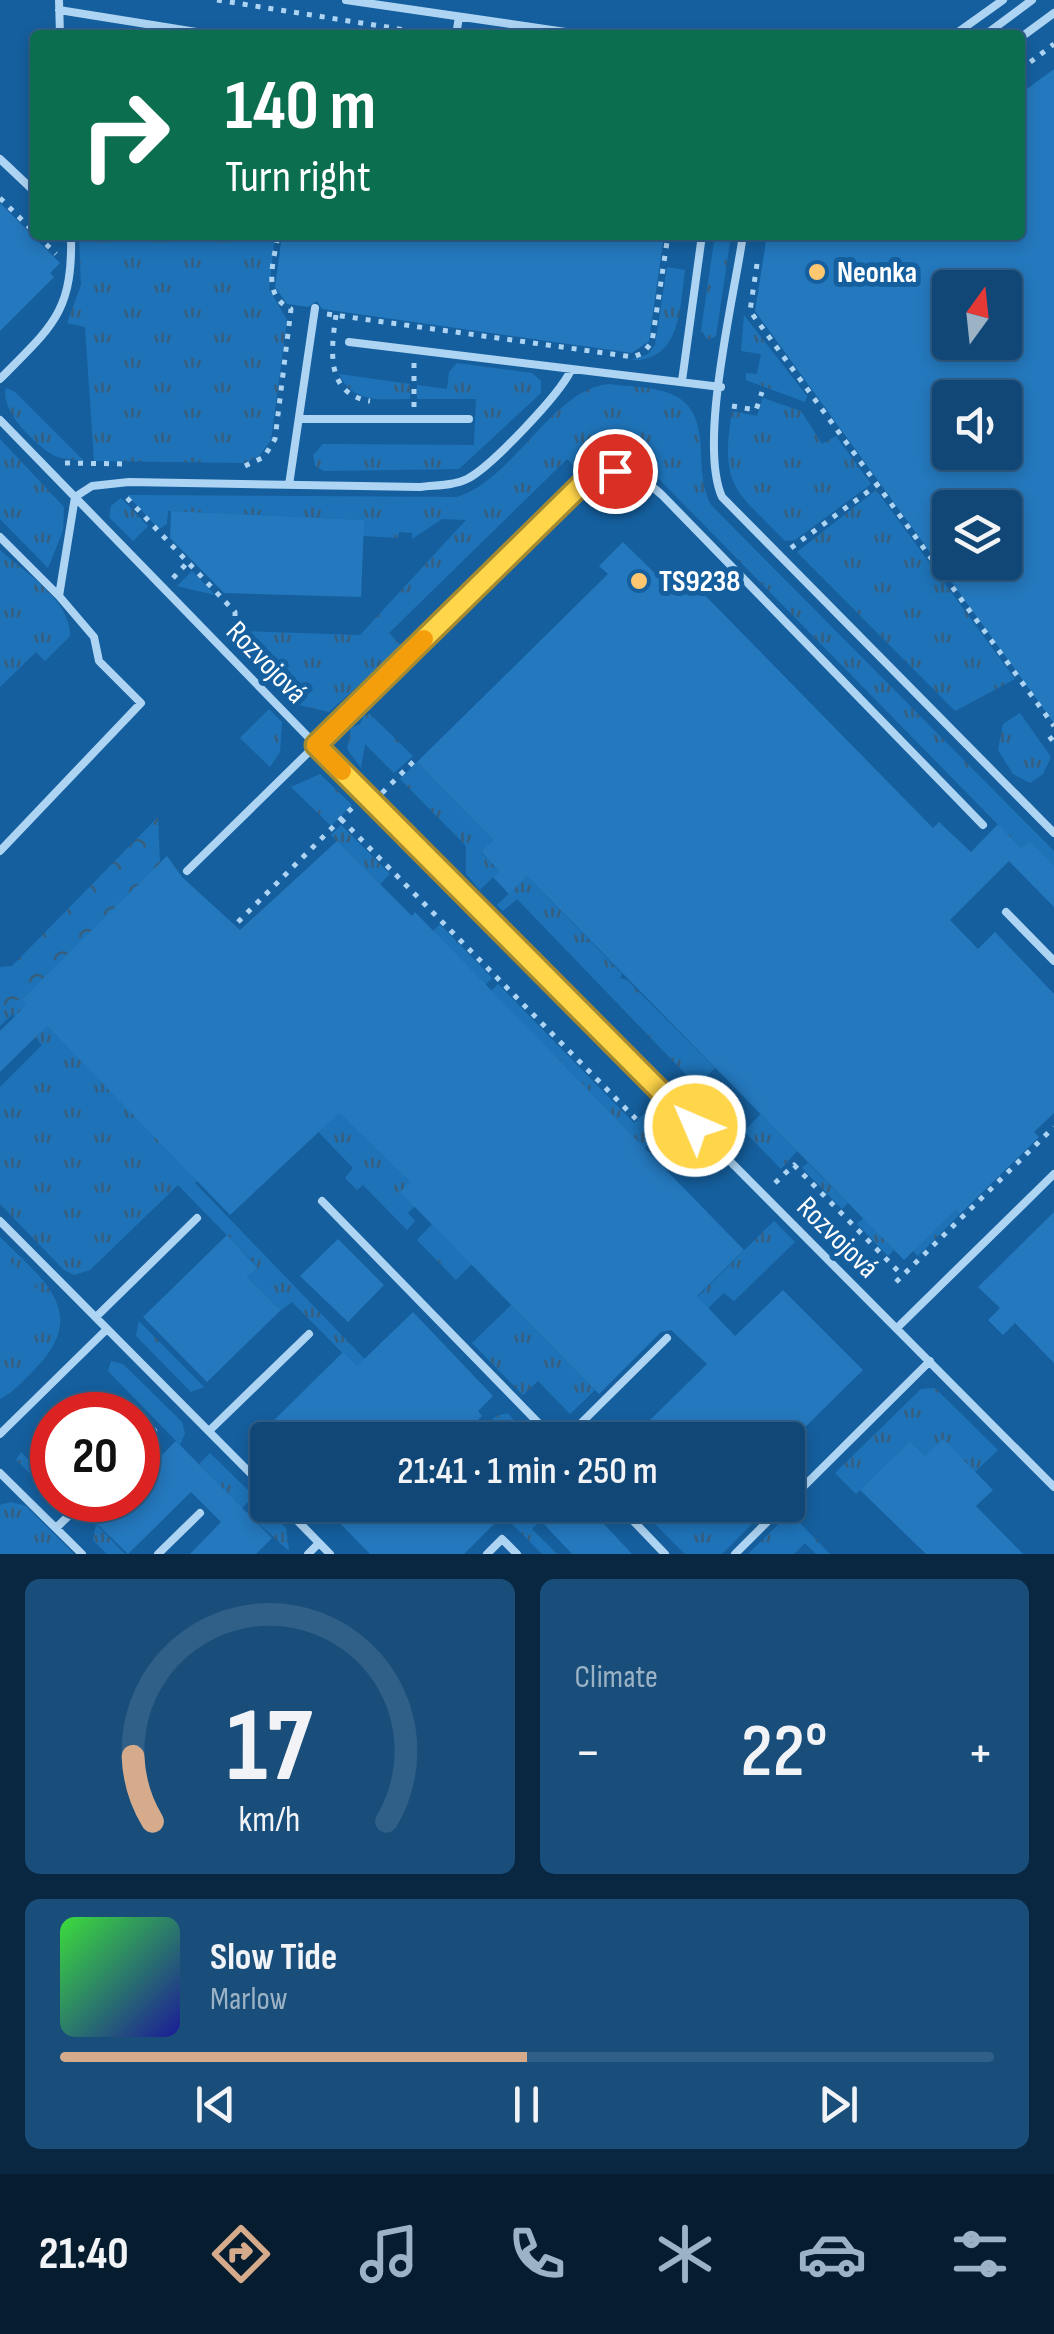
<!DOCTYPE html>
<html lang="en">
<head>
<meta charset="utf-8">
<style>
  :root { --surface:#104776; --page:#194e7b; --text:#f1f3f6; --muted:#9cb2c5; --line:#305f88; --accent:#d6ab8b }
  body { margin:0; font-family:"Sofia Sans Condensed",sans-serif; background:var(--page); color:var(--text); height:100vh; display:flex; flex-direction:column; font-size:38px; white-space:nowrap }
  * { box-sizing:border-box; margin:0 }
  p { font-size:32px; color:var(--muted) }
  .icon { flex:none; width:55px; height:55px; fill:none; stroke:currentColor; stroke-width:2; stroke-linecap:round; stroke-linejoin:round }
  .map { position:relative; height:1554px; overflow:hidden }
  .drawer { display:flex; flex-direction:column; gap:25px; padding:25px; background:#092741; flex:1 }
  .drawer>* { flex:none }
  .hud { position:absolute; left:30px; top:30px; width:995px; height:210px; border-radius:10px; box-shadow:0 5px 15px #0003,0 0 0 2px var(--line); background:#0b6e4f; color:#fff; overflow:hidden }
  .needle { width:65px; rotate:15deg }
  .controls { position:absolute; left:932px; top:270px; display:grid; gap:20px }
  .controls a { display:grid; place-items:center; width:90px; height:90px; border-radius:10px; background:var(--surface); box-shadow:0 5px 15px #0003,0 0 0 2px var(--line); font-size:50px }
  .speed { position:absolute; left:30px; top:1392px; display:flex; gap:20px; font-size:50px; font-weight:700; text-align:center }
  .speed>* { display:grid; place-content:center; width:130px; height:130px; border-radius:50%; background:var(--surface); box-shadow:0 5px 15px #0003,0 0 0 2px var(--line); line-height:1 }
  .speed .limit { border:15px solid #d22; background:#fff; color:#111 }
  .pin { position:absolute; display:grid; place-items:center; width:85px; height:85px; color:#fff; margin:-42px; border:5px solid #fff; border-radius:50%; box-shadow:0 2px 10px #0007 }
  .me { position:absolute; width:110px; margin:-55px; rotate:315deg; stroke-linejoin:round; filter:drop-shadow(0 0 8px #0008) }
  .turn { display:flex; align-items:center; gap:35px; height:210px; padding:0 30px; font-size:45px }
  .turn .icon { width:130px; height:130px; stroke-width:2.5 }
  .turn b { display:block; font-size:70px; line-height:85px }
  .big { font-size:75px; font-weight:600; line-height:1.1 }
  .drawer .widget { flex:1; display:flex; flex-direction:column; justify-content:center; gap:15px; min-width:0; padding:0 35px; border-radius:15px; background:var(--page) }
  .drawer .dial { align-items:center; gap:0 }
  .dial svg { height:260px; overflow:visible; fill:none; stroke:var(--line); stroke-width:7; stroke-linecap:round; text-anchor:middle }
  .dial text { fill:var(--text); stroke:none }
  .song { display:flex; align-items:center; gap:30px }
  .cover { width:120px; height:120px; border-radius:15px; background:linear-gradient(135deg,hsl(120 70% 55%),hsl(240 70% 35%)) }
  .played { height:10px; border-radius:5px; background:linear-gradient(90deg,var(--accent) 50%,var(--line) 50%) }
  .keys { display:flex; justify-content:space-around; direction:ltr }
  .heat { display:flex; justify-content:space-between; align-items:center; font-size:55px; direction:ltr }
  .drawer .tiles { flex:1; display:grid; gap:25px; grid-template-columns:1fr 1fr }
  .widget:last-child { grid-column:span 2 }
  .trip { position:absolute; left:250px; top:1422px; width:555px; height:100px; border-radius:10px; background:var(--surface); box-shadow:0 5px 15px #0003,0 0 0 2px var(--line); font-weight:600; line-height:100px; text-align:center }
  .menu { display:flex; height:160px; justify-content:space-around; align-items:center; background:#061c2f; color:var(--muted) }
  .menu .icon { width:70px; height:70px }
  .menu .selected { color:var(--accent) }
  .menu b { font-size:45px; color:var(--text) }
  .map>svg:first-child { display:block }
  .grass { fill:url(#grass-tufts) }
  .forest { fill:url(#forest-crowns) }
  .park { fill:#1e73b8 }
  .building { fill:#2478bd; fill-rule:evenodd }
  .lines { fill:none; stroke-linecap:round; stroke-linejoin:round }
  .path { stroke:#add4f3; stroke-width:5; stroke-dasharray:5 8; stroke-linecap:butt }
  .lane { stroke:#add4f3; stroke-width:8 }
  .route-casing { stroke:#a68a30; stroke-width:25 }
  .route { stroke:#ffd54a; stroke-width:18 }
  .slow { stroke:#f59e0b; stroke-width:18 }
  .poi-dot { fill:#ffc770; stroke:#155f9e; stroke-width:4 }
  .labels { text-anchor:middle; stroke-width:10; stroke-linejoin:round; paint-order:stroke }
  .poi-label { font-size:30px; font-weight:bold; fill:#fff; stroke:#155f9e; text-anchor:start }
  .street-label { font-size:30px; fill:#fff; stroke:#155f9e }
</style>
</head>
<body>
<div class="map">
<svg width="1054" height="1554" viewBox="0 0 1054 1554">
  <defs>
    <pattern id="grass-tufts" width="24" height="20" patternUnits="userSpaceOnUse" patternTransform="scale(2.5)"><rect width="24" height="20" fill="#1e73b8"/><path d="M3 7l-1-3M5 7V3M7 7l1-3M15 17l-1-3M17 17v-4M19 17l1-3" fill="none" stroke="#375e7d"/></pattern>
    <pattern id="forest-crowns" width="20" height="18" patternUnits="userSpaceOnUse" patternTransform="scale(2.5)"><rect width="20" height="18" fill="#1e73b8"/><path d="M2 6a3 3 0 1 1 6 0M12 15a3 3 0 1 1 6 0" fill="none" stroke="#375e7d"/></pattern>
  </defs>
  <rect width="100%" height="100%" fill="#155f9e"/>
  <!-- grass -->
  <path class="grass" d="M79,235H275L269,289L287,320L271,440L260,455L246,463L94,461L85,327L67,323L81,285Z
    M715,235H731L716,336L708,340L701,331Z
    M667,267L685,270C680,307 681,362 631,360L648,354L655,345Z
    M744,315L807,396L805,402L746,380V373L757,374L761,354L741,351Z
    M457,363L532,373L541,381V393L459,469L324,471L315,466L313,455L323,444L474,445L476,399H417V385L447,389L449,372Z
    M339,374L410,384V399C381,399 353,404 339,374Z
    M609,384C628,387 653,386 671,394C717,413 690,471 712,506L1054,851V865L1030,841L1021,848L654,474C631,454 603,451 580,472L567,459L389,633L402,646L329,712L299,705L237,645L242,641L237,631L360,635L466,520L442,519L412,539V533L399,532L398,538L363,536V520L168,511L167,524L159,529L127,495L457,497C515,479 552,389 609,384Z
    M6,388L15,392L84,461C75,459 61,460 53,455C33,443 0,410 6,388Z
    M763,398L801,411L822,444L836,436L871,484L795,540L785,541C735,489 720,488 732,411L757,416Z
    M0,439L64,507L63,531L48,568L0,519Z
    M876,490L1015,679L955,711L797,552Z
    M121,498L148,526L133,541L109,517L111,506Z
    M0,550C24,572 71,600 70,636L45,661L36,652L0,687Z
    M192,571L215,595L177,586Z
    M269,709L282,722L280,752L270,767L240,738Z
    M1020,713L1051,757L1043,774L1030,783L1013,774L998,750L1003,724Z
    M370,714L413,756L394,773L365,744L361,768L347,749L351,728L360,724L364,715Z
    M417,762L493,840L481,853L499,871L480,890L466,874V846L400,779Z
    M320,774L352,805L331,826L291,787Z
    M341,825L390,874L380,884L331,835Z
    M527,876L622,974L620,978L627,980L715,1068L697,1086L517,899L503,911L497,905Z
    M440,924L492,978L485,985L433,931Z
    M498,984L634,1123L657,1102L674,1119L523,1268L519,1264L640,1143L491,991Z
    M15,1000H21L193,1174L297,1072L410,1182L415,1206L408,1213L415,1221L407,1230L363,1185L357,1190L345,1178L353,1168L284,1096L195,1183L384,1379L460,1440H429L292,1302L281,1310L247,1277L257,1266L178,1185L90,1270L74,1275L64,1270L0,1204V1087L42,1045L13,1014L0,1026V1015Z
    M761,1114L797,1151L781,1169L744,1131Z
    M808,1163L848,1203L842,1209L802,1168Z
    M956,1210L960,1214L918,1256L913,1251Z
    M863,1218L894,1250L888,1256L857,1224Z
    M774,1221L795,1242L734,1301L724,1293L708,1308L697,1297Z
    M432,1224L472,1264L456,1280L417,1240Z
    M0,1237C42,1279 91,1312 35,1369C24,1380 14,1392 0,1399Z
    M511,1305L595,1390L570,1414L538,1381L523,1395L472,1343Z
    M139,1321L204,1387L191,1392L136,1336Z
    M111,1361L123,1364L182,1422L185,1433L180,1445L108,1371Z
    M935,1388L998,1450L975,1472L925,1456L910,1441L856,1494L835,1473L921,1389Z
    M508,1413L516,1423L505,1440H472L496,1416Z
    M21,1452L52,1483V1495L16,1460Z
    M210,1453L254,1496L242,1508L199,1464Z
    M258,1501L286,1528L289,1551L247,1513Z
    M11,1502L26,1506L74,1554H0V1505Z
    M493,1505H557L532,1529L557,1554H542Z
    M645,1505H756L763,1513L722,1554H685L640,1509Z
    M790,1513L830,1554H816L805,1543L794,1554H748Z
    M96,1524L125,1554H107L93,1540Z"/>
  <!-- forest -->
  <path class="forest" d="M158,817L160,864L21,1000H15L0,1015V967L12,966Z"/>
  <!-- park -->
  <path class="park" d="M0,1252L45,1297L43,1320L14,1346H0Z"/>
  <!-- building -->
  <path class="building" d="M1054,69V723L755,311L767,235H1020V94ZM950,288H1005V342H950ZM950,398H1005V452H950ZM950,508H1005V562H950Z
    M0,203L60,263L50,273L54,277L0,331Z
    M282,235H664L649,341L632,353L322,309L317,301L308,307L287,304L275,287Z
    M171,511L364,520L361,597L224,593L170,538Z
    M623,542L670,588L684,574L933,828L939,822L971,852L998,824L1021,848L1030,841L1054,865V907L1009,861L950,920L978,949L995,932L1054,994V1113L1034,1132L1039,1137L960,1214L956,1210L904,1260L527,876L509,894L493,877L499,871L481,852L493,840L417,762L608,574L599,566Z
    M337,841L412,916L415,912L744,1250L697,1296L735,1336L783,1290L863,1370L792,1440H668L649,1421L707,1364L671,1330L661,1332L599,1394L400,1192L410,1182L339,1113L230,1215L47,1026L0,1072V1031L26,1005L21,1000L167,856L182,877L240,930Z
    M1054,1212V1363L1015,1323L1003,1335L988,1320L1000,1308L978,1287Z
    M227,1235L257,1267L247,1277L281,1310L207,1382L143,1317Z
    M338,1239L384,1285L348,1322L300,1276Z
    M413,1312L493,1396L478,1411L482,1416L458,1440H254L343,1352L357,1366Z
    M943,1439L993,1490L976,1506L1023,1554H926L860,1490L910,1441L925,1456Z
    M176,1441L272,1538L256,1554H190L221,1522L191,1492L128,1554L94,1521L116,1500H138V1479Z
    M322,1505H493L503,1515L464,1554H370Z
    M557,1505H586L632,1554H572L541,1521Z"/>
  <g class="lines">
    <!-- path -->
    <path class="path" d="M217,0L437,35
      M1020,70L1054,44
      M0,198L35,233
      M37,235L56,254
      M757,264L750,311L1054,726
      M327,314L633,357L643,353L652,342L668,235
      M336,315C331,350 325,394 370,401
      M732,406L756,410L762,392
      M414,407V363
      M65,463L129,464
      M245,466L264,457L275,439L291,309C261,295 274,262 278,235
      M127,498L235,612V639
      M791,548L881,482
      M173,578L188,562
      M1049,740L1054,736
      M382,793L416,759
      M341,819L636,1119
      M238,922L356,804
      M775,1183L794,1165L903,1276
      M896,1282L1054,1127"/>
    <!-- lane -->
    <path class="lane" d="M59,0L60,35
      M346,0L586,35
      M59,10L215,35
      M456,35L459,17
      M954,35L1003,0
      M985,35L1032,0
      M1020,38L1054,13
      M0,159L35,192
      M743,235C734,298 698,443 722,497L1054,833
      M349,342L721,387
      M0,379C52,326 73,313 71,235
      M682,381L702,235
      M299,419H469
      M0,420L316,745L1054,1487
      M289,485L315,308
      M0,537L59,596
      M0,851L141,703L99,661L94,637L59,596L75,497L92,486L129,482L420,487C435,485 453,486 467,479C491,467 560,394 571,370
      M187,871L586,481C617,465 638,473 662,495L983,825
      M1006,912L1054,961
      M322,1201L555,1440
      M0,1221L268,1491
      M96,1317L197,1218
      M897,1328L1054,1174
      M209,1431L309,1334
      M0,1434L107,1329
      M564,1440L667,1338
      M138,1447L153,1431
      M0,1473L82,1554
      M788,1502L930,1361
      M282,1505L330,1554
      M618,1505L665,1554
      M56,1528L85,1500
      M158,1554L200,1513
      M308,1554L319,1543
      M487,1554L502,1539L517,1554
      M735,1554L784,1505"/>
  </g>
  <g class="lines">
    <defs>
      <path id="route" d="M615,471L586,480L316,745L695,1126"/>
    </defs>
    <!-- route casing -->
    <use href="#route" class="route-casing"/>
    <!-- route -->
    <use href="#route" class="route"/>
    <!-- slow -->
    <path class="slow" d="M342,771L316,745L424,639"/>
  </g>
  <!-- markers -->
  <g class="poi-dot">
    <circle cx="817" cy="272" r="10"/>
    <circle cx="639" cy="581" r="10"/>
  </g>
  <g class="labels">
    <!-- poi labels -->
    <g class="poi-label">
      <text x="837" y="282">Neonka</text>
      <text x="659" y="591">TS9238</text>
    </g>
    <!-- street labels -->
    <g class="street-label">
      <text transform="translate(267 662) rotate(46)" y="10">Rozvojová</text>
      <text transform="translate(838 1237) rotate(45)" y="10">Rozvojová</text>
    </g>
  </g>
</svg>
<div class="controls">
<a><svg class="needle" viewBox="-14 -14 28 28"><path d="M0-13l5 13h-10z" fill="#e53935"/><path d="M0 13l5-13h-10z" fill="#9cb2c5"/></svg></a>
<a><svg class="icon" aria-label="sound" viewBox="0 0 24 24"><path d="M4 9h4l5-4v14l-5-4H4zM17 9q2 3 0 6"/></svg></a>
<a><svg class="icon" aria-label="layers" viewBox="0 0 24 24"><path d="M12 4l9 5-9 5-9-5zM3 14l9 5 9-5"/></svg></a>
</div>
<div class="speed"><div class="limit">20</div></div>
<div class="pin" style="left:615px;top:471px;background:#d93025"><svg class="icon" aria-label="arrive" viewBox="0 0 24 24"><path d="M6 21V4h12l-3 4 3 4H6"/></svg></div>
<svg class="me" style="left:695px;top:1126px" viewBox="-20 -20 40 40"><circle r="17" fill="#ffd54a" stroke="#fff" stroke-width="3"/><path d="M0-11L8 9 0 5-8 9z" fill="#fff"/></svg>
<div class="trip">21:41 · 1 min · 250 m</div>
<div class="hud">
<div class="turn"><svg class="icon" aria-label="right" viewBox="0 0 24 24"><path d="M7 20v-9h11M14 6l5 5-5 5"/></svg><div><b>140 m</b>Turn right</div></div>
</div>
</div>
<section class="drawer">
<div class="tiles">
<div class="widget dial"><svg viewBox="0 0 100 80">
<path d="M14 69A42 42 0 1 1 86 69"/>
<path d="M14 69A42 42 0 0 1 8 49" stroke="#d6ab8b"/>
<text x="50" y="56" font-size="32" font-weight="700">17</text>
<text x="50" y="72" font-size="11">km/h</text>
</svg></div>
<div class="widget"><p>Climate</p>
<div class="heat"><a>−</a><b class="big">22°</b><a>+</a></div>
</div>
<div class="widget">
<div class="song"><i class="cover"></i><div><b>Slow Tide</b><p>Marlow</p></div></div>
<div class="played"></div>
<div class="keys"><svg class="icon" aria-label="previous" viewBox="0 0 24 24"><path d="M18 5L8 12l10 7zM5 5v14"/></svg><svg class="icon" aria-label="pause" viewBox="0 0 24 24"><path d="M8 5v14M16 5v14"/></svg><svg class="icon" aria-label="next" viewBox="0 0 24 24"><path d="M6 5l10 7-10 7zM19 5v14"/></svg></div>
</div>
</div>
</section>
<nav class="menu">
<b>21:40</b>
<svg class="icon selected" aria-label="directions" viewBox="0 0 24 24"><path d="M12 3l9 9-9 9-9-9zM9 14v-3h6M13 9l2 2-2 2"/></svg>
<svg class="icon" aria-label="music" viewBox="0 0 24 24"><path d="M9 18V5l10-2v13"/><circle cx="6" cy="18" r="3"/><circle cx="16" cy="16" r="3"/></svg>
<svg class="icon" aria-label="phone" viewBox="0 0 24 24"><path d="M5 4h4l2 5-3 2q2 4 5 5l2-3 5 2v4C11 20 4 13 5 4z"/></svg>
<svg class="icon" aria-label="climate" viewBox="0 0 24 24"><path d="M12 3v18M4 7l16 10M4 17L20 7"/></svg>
<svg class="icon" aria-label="car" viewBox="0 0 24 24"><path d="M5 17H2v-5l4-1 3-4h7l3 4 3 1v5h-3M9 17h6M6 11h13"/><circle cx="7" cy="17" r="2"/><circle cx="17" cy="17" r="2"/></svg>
<svg class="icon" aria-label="filters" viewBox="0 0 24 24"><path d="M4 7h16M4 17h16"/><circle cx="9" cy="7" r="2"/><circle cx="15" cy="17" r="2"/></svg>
</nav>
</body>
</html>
